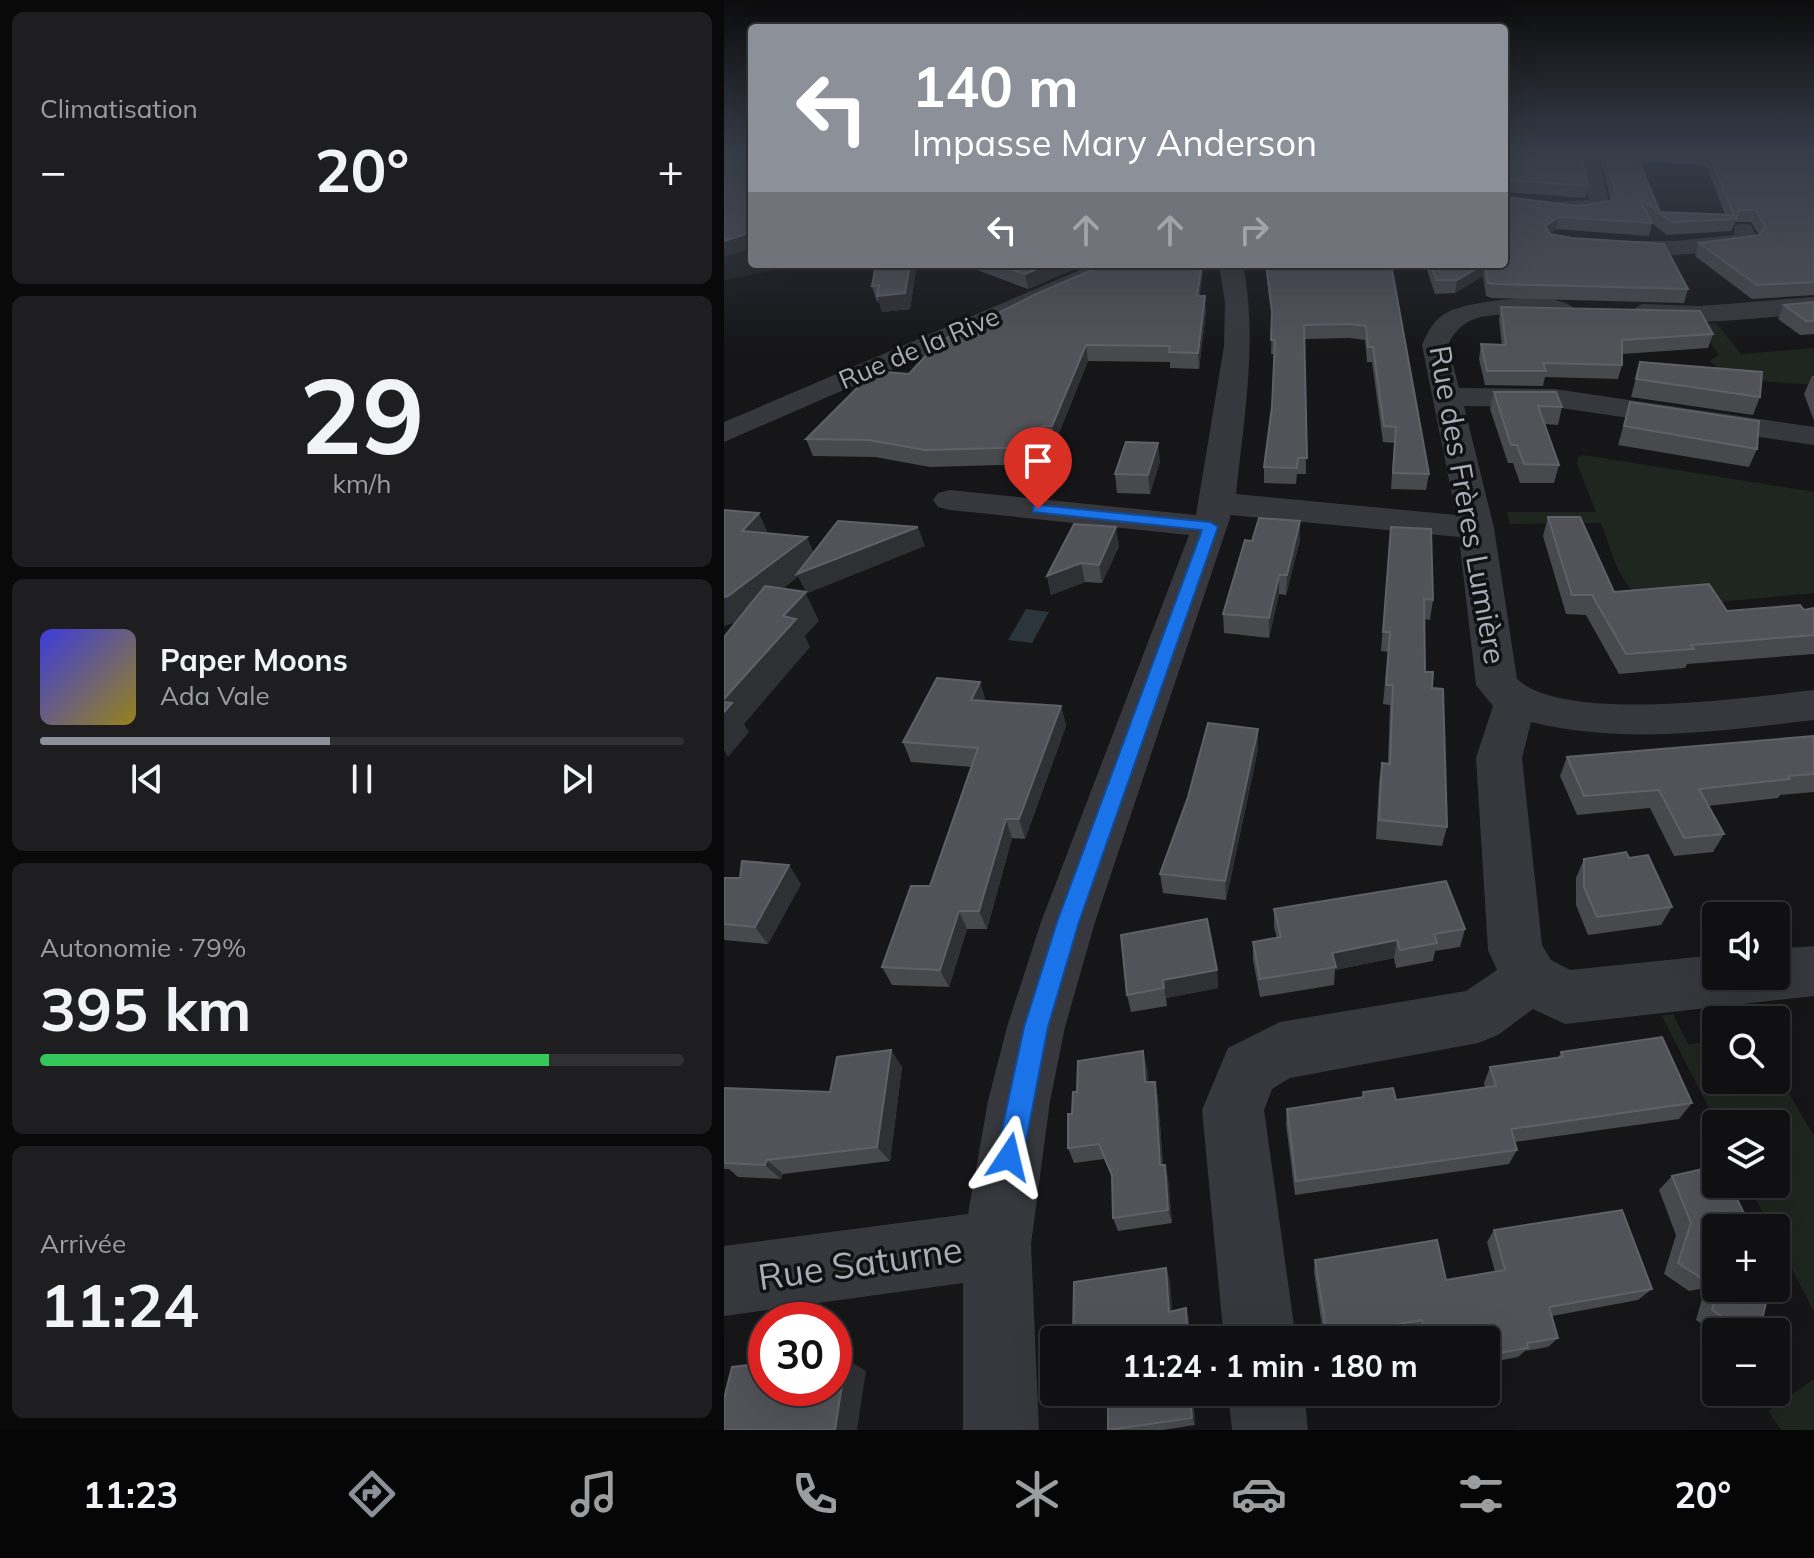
<!DOCTYPE html>
<html lang="fr">
<head>
<meta charset="utf-8">
<style>
  :root { --surface:#101012; --page:#1e1e20; --text:#f1f3f6; --muted:#9c9d9f; --line:#303032; --accent:#8c9099 }
  body { margin:0; font-family:Mulish,sans-serif; background:var(--page); color:var(--text); height:100vh; display:flex; flex-direction:column; font-size:30px; white-space:nowrap }
  * { box-sizing:border-box; margin:0 }
  p { font-size:26px; color:var(--muted) }
  .icon { flex:none; width:44px; height:44px; fill:none; stroke:currentColor; stroke-width:2; stroke-linecap:round; stroke-linejoin:round }
  .map { position:relative; flex:1; overflow:hidden }
  .side { display:flex; flex-direction:column; gap:12px; padding:12px; background:#09090a; width:724px }
  .side>* { flex:none }
  .guide { position:absolute; left:24px; top:24px; width:760px; height:244px; border-radius:8px; box-shadow:0 8px 32px #0002,0 0 0 2px var(--line); background:#8c9099; color:#fff; overflow:hidden }
  .fabs { position:absolute; left:978px; top:902px; display:grid; gap:16px }
  .fabs a { display:grid; place-items:center; width:88px; height:88px; border-radius:8px; background:var(--surface); box-shadow:0 8px 32px #0002,0 0 0 2px var(--line); font-size:40px }
  .speed { position:absolute; left:24px; top:1302px; display:flex; gap:16px; font-size:40px; font-weight:700; text-align:center }
  .speed>* { display:grid; place-content:center; width:104px; height:104px; border-radius:50%; background:var(--surface); box-shadow:0 8px 32px #0002,0 0 0 2px var(--line); line-height:1 }
  .speed .limit { border:12px solid #d22; background:#fff; color:#111 }
  .pin { position:absolute; display:grid; place-items:center; width:68px; height:68px; color:#fff; margin:-82px -34px; border-radius:50% 50% 50% 0; rotate:-45deg; box-shadow:0 0 8px #0007 }
  .pin .icon { rotate:45deg }
  .me { position:absolute; width:88px; margin:-44px; rotate:10deg; stroke-linejoin:round; filter:drop-shadow(0 0 6px #0008) }
  .turn { display:flex; align-items:center; gap:28px; height:168px; padding:0 32px; font-size:36px }
  .turn .icon { width:104px; height:104px; stroke-width:2.5 }
  .turn b { display:block; font-size:56px; line-height:68px }
  .lanes { display:flex; align-items:center; height:76px; padding:0 32px; background:#0003; justify-content:center; gap:40px; direction:ltr }
  .lanes .off { opacity:.35 }
  .big { font-size:60px; font-weight:700; line-height:1.1 }
  .side .tile { flex:1; display:flex; flex-direction:column; justify-content:center; gap:12px; min-width:0; padding:0 28px; border-radius:12px; background:var(--page) }
  .side .dial { align-items:center; gap:0 }
  .dial b { font-size:104px; line-height:1 }
  .song { display:flex; align-items:center; gap:24px }
  .cover { width:96px; height:96px; border-radius:12px; background:linear-gradient(135deg,hsl(240 70% 55%),hsl(50 70% 35%)) }
  .played { height:8px; border-radius:4px; background:linear-gradient(90deg,var(--accent) 45%,var(--line) 45%) }
  .keys { display:flex; justify-content:space-around; direction:ltr }
  .heat { display:flex; justify-content:space-between; align-items:center; font-size:44px; direction:ltr }
  .charge { height:12px; border-radius:6px; background:linear-gradient(90deg,#34c759 79%,var(--line) 0) }
  .trip { position:absolute; left:316px; top:1326px; width:460px; height:80px; border-radius:8px; background:var(--surface); box-shadow:0 8px 32px #0002,0 0 0 2px var(--line); font-weight:700; line-height:80px; text-align:center }
  .menu { display:flex; height:128px; justify-content:space-around; align-items:center; background:#060607; color:var(--muted) }
  .menu .icon { width:56px; height:56px }
  .menu .active { color:var(--accent) }
  .menu b { font-size:36px; color:var(--text) }
  main { display:flex; flex:1; min-height:0 }
  .map>svg:first-child { display:block }
  .built { fill:#222225 }
  .green { fill:#1e261f }
  .water { fill:#2c353c }
  .lines { fill:none; stroke-linecap:round; stroke-linejoin:round }
  .minor { fill:#37383d; fill-rule:evenodd }
  .wall { fill:#47494d; fill-rule:evenodd }
  .shaded-wall { fill:#2f3033 }
  .building { fill:#525359; stroke:#5f6168; stroke-width:2; fill-rule:evenodd }
  .route { fill:#1a73e8; stroke:#114b97; stroke-width:2 }
  .labels { text-anchor:middle; stroke-width:7; stroke-linejoin:round; paint-order:stroke }
  .far-street-label { font-size:26px; fill:#a8adb8; stroke:#111113 }
  .street-label { font-size:30px; fill:#a8adb8; stroke:#111113 }
  .near-street-label { font-size:36px; fill:#a8adb8; stroke:#111113 }
</style>
</head>
<body>
<main>
<section class="side">
<div class="tile"><p>Climatisation</p>
<div class="heat"><a>−</a><b class="big">20°</b><a>+</a></div>
</div>
<div class="tile dial"><b>29</b><p>km/h</p></div>
<div class="tile">
<div class="song"><i class="cover"></i><div><b>Paper Moons</b><p>Ada Vale</p></div></div>
<div class="played"></div>
<div class="keys"><svg class="icon" aria-label="previous" viewBox="0 0 24 24"><path d="M18 5L8 12l10 7zM5 5v14"/></svg><svg class="icon" aria-label="pause" viewBox="0 0 24 24"><path d="M8 5v14M16 5v14"/></svg><svg class="icon" aria-label="next" viewBox="0 0 24 24"><path d="M6 5l10 7-10 7zM19 5v14"/></svg></div>
</div>
<div class="tile"><p>Autonomie · 79%</p><b class="big">395 km</b><div class="charge"></div></div>
<div class="tile"><p>Arrivée</p><b class="big">11:24</b></div>
</section>
<div class="map">
<svg width="1090" height="1430" viewBox="0 0 1090 1430">
  <rect width="100%" height="100%" fill="#161618"/>
  <!-- built -->
  <path class="built" d="M0,149H28V264H80L0,280Z"/>
  <!-- green -->
  <path class="green" d="M992,323L1017,354L1090,348V385C1055,382 1014,384 985,361L995,355L973,324Z
    M860,455L1090,492V593L941,607C893,593 894,565 877,523L786,524L783,512H872L853,464L854,457Z
    M949,1014L964,1044L992,1041V1080H1052V1071L1090,1136V1312L1052,1238V1228H1047L1024,1184H1052V1124H993L938,1016Z
    M1090,1379V1430H1057L1044,1411Z"/>
  <!-- water -->
  <path class="water" d="M302,609L325,612L308,643L284,640Z"/>
  <g class="lines">
    <!-- minor -->
    <path class="minor" d="M790,149H808L809,162L807,166L780,171V159L791,158Z
      M855,149H873L886,206L876,212L816,211L813,207L816,203L865,200Z
      M1019,224L1027,225L1034,240L1031,245C1007,251 887,265 874,248L885,241H951L1010,235L1011,225Z
      M370,264H402L398,269L0,442V422Z
      M495,264H519C534,341 520,417 512,494L732,515L698,345C704,331 710,319 724,312C744,301 836,289 850,309C832,335 749,287 724,345L735,388L830,389L1090,427V445L830,407L740,406L770,528L793,679C842,724 1025,697 1090,690V720C995,731 901,745 807,722L798,758L818,945L827,960L846,970L992,955V976H1052V949L1090,946V996L841,1024L809,1009L774,1035L754,1043L566,1078L548,1089L540,1110L572,1340H500L478,1110L504,1048L556,1022L742,991L773,970L764,950L752,758L769,706L752,685L735,537L507,515L371,922L341,1027L326,1101L307,1244L315,1430H239V1283L0,1316V1246L244,1214L264,1101L283,1027L317,922L465,535L226,510L214,507L209,500L214,493L226,490L472,515L500,346L501,303Z
      M1090,297V313C1061,315 920,333 905,312L918,304L976,306Z
      M504,1392H580L584,1430H508Z"/>
  </g>
  <!-- wall -->
  <path class="wall" d="M810,149H856L864,186L861,198L783,192L781,196L854,206L886,201L887,200L874,149H1090V295L1028,299L971,256L975,243L1035,235L1027,222H1011L1007,231L943,235L928,223L925,236L832,229L826,233L964,289L960,303L768,298L762,296L759,276L731,293L711,294L701,264H780V162L810,156ZM915,162L982,165L1001,214L936,212Z
    M152,264H193L186,309L158,312L155,301L153,302L148,286Z
    M237,264H362L304,289Z
    M541,264H667L705,474L702,490L667,489L670,443L659,442L648,362H643L641,340L625,338L580,339L582,474H573L572,484L540,483V467L548,407L550,354H547L548,321Z
    M476,296L482,311L475,369L446,368V362L364,361L331,443L322,442L315,464L206,467L151,457L89,456L82,439L185,374L243,335Z
    M1090,302V334L1076,335L1054,319L1060,305Z
    M777,307L989,334L984,348L898,354V365L894,379L821,377L819,386L761,385L755,359L757,344L778,345L775,320Z
    M916,362L1036,397L1029,415L907,397Z
    M1088,376H1090V421L1080,394Z
    M770,392L838,407L834,425L821,424L835,465L830,483H796L789,463H784L766,409Z
    M906,402L1033,449L1025,467L894,445Z
    M436,461L426,494L393,493L391,474Z
    M824,517L890,592L1003,611L1080,610L1090,608V654L963,664L961,668L895,674L862,615L842,614L819,536Z
    M667,527L709,600L706,620L701,619V672L708,688L723,827L718,846L652,839L655,782L658,763H664L666,705L659,704L664,652L657,651Z
    M576,540L562,595L555,594L545,638L500,633L499,614Z
    M395,546L378,583L361,582L327,595L323,576Z
    M262,701L337,706L342,726L301,839L288,838L263,929H243L225,987L168,985L158,967L206,886L248,767L187,762L179,742Z
    M534,729V749L502,900L439,893L436,874L464,797Z
    M1090,736V792L1056,795L1054,798L984,806L1000,834L989,852L950,856L926,808L853,815L836,776L843,757Z
    M905,858L948,907L937,925L864,935L852,905V878L860,859Z
    M0,878L77,884L44,944L0,940Z
    M550,909L741,929L736,947L711,951L709,961L672,968L670,958L611,970L610,985L536,997L529,960V942L553,938L550,927Z
    M493,970L494,988L442,998L443,1006L407,1012L403,995Z
    M167,1050L178,1067L166,1161L59,1174L57,1179L14,1177L5,1169H0V1088L106,1092Z
    M837,1052L968,1103L955,1119L791,1142L793,1150L785,1164L571,1195L562,1124L563,1109L638,1097L639,1092L672,1100L761,1088L760,1083L766,1067L834,1058Z
    M423,1067L424,1082H431L434,1098L439,1165H441L444,1179L448,1223L394,1231L389,1218L388,1177L380,1159L350,1163L344,1148L348,1114L353,1092Z
    M948,1176L992,1228V1288H1035V1332H992V1334L972,1320L981,1288L965,1291L940,1274L952,1235L935,1190Z
    M770,1230L928,1289L914,1300L828,1316L834,1338L824,1347L801,1351L794,1357L762,1363V1340H694L693,1330L636,1340H600L590,1272L591,1260L722,1280L771,1272L763,1242Z
    M384,1392H469L471,1425L439,1430H384Z"/>
  <!-- shaded-wall -->
  <path class="shaded-wall" d="M780,149H789L788,155L780,158Z
    M785,180L783,192L780,199V191Z
    M835,217L832,229L818,238L821,226Z
    M28,232V248L0,257V241Z
    M186,264H193L186,309L158,312L153,296Z
    M326,264H362L304,289L301,274Z
    M478,264H480L474,311L473,296Z
    M760,264H761L759,276L731,293L733,280Z
    M481,296L482,311L475,369L474,353Z
    M362,345L364,361L331,443L328,426Z
    M319,426L322,442L315,464L311,447Z
    M434,443L436,461L426,494L424,475Z
    M35,513L46,538L18,531Z
    M576,521V540L562,595L563,575Z
    M194,527L201,546L82,594L95,621L81,636L86,647L20,724L25,732L4,757L0,750V699L59,616L82,592L74,577L17,621L0,626V597L83,537L94,562Z
    M392,527L395,546L378,583L375,565Z
    M357,563L361,582L327,595L323,576Z
    M555,575V594L545,638V618Z
    M256,682L262,701L247,700Z
    M337,706L342,726L301,839L295,819Z
    M534,729V749L502,900L501,881Z
    M282,819L288,838L263,929L255,911Z
    M65,865L77,884L44,944L31,927Z
    M235,911L243,929L225,987L216,970Z
    M673,940L670,958L611,970L608,953Z
    M493,970L494,988L442,998L443,1006L439,980Z
    M167,1050L178,1067L166,1161L153,1147Z
    M419,1051L423,1067L425,1098L421,1082Z
    M431,1082L434,1098L440,1179L436,1165Z
    M43,1160L59,1174L57,1179L41,1165Z
    M441,1165L444,1179L448,1223L444,1210Z
    M442,1268L446,1280L449,1322L445,1312Z
    M462,1308L465,1319L466,1340H464Z
    M122,1359L142,1371L133,1430H111Z
    M466,1392H469L471,1425L468,1418Z"/>
  <!-- building -->
  <path class="building" d="M0,149H28V232L0,241Z
    M812,149H856L864,186L785,180L780,191V162L812,156Z
    M879,149H1090V282L1033,285L975,243L1036,235L1041,226L1032,210H1015L1012,219L947,222L915,198L928,223L835,217L821,226L826,234L848,238L940,244L964,289L770,284L764,283L761,264H780V194L782,197L854,206L886,201L892,193ZM910,150L985,154L1010,215L936,212Z
    M152,264H186L181,293L153,296L155,285L148,286Z
    M272,264H326L301,274Z
    M382,264H478L473,296H481L474,353L445,352L446,346L362,345L328,426H319L311,447L201,450L145,440L82,439L150,371L185,374L212,344L230,334L243,335L250,325L312,294Z
    M542,264H667L705,474L669,473L672,427L660,426L649,347H644L642,326L626,324L580,325L583,458H574L573,468L540,467L548,407L551,340H547L548,311Z
    M707,264H760L733,280H712Z
    M1090,302V321H1082L1060,305Z
    M777,307L976,311L989,334L898,340V365L819,363L822,371H763L757,344L782,345Z
    M916,362L1038,372L1036,397L912,379Z
    M770,392H832L838,407L814,406L835,465L800,464L793,445H787Z
    M906,402L1035,421L1033,449L900,426Z
    M402,442L434,443L424,475L391,474Z
    M0,510L35,513L18,531L83,537L4,596L0,597Z
    M824,517H856L890,592L985,584L1003,611L1076,605L1080,610L1090,608V635L967,645L970,649L902,654L868,595H848Z
    M535,518L576,521L563,575H555L545,618L499,614L521,540L528,541Z
    M114,521L194,527L73,574Z
    M350,524L392,527L375,565L357,563L323,576Z
    M667,527L707,529L709,600L700,599L701,672H709L708,688L719,689L723,827L655,820L658,763L666,764L669,685H662L666,632H659Z
    M41,586L82,592L59,616L72,619L0,699V637Z
    M213,678L256,682L247,700L337,706L295,819H282L255,911H235L216,970L158,967L187,886H206L254,748L179,742Z
    M0,702L8,703L0,712Z
    M484,723L534,729L501,881L436,874L464,797Z
    M1090,736V774L1064,776L1066,779L975,789L1000,834L960,838L935,790L860,796L843,757Z
    M902,852L905,858L924,855L948,907L873,917L860,887V859Z
    M18,861L65,865L31,927L0,924V878H16Z
    M722,881L741,929L710,934L713,943L676,950L673,940L608,953L612,967L536,979L529,942L557,937L550,909Z
    M483,919L493,970L439,980L440,988L403,995L397,935Z
    M938,1037L968,1103L787,1129L793,1150L572,1181L563,1109L640,1097L639,1092L669,1088L672,1100L772,1086L766,1067L839,1057L837,1052Z
    M167,1050L153,1147L43,1160L41,1165L0,1163V1088L106,1092L113,1057Z
    M419,1051L421,1082H431L436,1165H441L444,1210L389,1218L388,1175L375,1144L344,1148V1114H348L349,1092H353L354,1061Z
    M992,1166V1184H1006L1027,1228H992V1278L980,1280L954,1263L967,1223L948,1176Z
    M898,1210L928,1289L825,1307L834,1338L803,1343L804,1348L769,1354L765,1339L702,1340L698,1320L603,1336L591,1260L713,1240L722,1280L781,1270L770,1230Z
    M442,1268L445,1312L462,1308L464,1340H349L350,1282Z
    M994,1288H1035L1042,1303L1035,1332H1022L988,1310Z
    M122,1359L111,1430H0V1396L1,1395L8,1367L42,1363V1388H110V1361Z
    M384,1392H466L468,1418L384,1430Z"/>
  <!-- sky -->
  <linearGradient id="sky" x2="0" y2="1"><stop stop-color="#0c0c0d"/><stop offset="0.43" stop-color="#363c48"/><stop offset="1" stop-color="#363c48" stop-opacity="0"/></linearGradient>
  <rect width="1090" height="349" fill="url(#sky)"/>
  <!-- route -->
  <path class="route" d="M314,505L486,522L494,527L355,922L324,1027L299,1157L295,1167L285,1171L276,1167L272,1157L300,1027L333,922L478,530L309,512V506Z"/>
  <g class="labels">
    <!-- far-street labels -->
    <g class="far-street-label">
      <text transform="translate(195 348) rotate(-23)" y="9">Rue de la Rive</text>
    </g>
    <!-- street labels -->
    <g class="street-label">
      <text transform="translate(743 505) rotate(80)" y="10">Rue des Frères Lumière</text>
    </g>
    <!-- near-street labels -->
    <g class="near-street-label">
      <text transform="translate(136 1263) rotate(-8)" y="13">Rue Saturne</text>
    </g>
  </g>
</svg>
<div class="fabs">
<a><svg class="icon" aria-label="sound" viewBox="0 0 24 24"><path d="M4 9h4l5-4v14l-5-4H4zM17 9q2 3 0 6"/></svg></a>
<a><svg class="icon" aria-label="search" viewBox="0 0 24 24"><circle cx="10" cy="10" r="6"/><path d="M15 15l6 6"/></svg></a>
<a><svg class="icon" aria-label="layers" viewBox="0 0 24 24"><path d="M12 4l9 5-9 5-9-5zM3 14l9 5 9-5"/></svg></a>
<a>+</a>
<a>−</a>
</div>
<div class="speed"><div class="limit">30</div></div>
<div class="pin" style="left:314px;top:509px;background:#d93025"><svg class="icon" aria-label="arrive" viewBox="0 0 24 24"><path d="M6 21V4h12l-3 4 3 4H6"/></svg></div>
<svg class="me" style="left:285px;top:1157px" viewBox="-20 -20 40 40"><path d="M0-17L14 15 0 8-14 15z" fill="#1a73e8" stroke="#fff" stroke-width="4"/></svg>
<div class="trip">11:24 · 1 min · 180 m</div>
<div class="guide">
<div class="turn"><svg class="icon" aria-label="left" viewBox="0 0 24 24"><path d="M17 20v-9H6M10 6l-5 5 5 5"/></svg><div><b>140 m</b>Impasse Mary Anderson</div></div>
<div class="lanes"><svg class="icon" aria-label="left" viewBox="0 0 24 24"><path d="M17 20v-9H6M10 6l-5 5 5 5"/></svg><svg class="icon off" aria-label="ahead" viewBox="0 0 24 24"><path d="M12 20V5M6 11l6-6 6 6"/></svg><svg class="icon off" aria-label="ahead" viewBox="0 0 24 24"><path d="M12 20V5M6 11l6-6 6 6"/></svg><svg class="icon off" aria-label="right" viewBox="0 0 24 24"><path d="M7 20v-9h11M14 6l5 5-5 5"/></svg></div>
</div>
</div>
</main>
<nav class="menu">
<b>11:23</b>
<svg class="icon active" aria-label="directions" viewBox="0 0 24 24"><path d="M12 3l9 9-9 9-9-9zM9 14v-3h6M13 9l2 2-2 2"/></svg>
<svg class="icon" aria-label="music" viewBox="0 0 24 24"><path d="M9 18V5l10-2v13"/><circle cx="6" cy="18" r="3"/><circle cx="16" cy="16" r="3"/></svg>
<svg class="icon" aria-label="phone" viewBox="0 0 24 24"><path d="M5 4h4l2 5-3 2q2 4 5 5l2-3 5 2v4C11 20 4 13 5 4z"/></svg>
<svg class="icon" aria-label="climate" viewBox="0 0 24 24"><path d="M12 3v18M4 7l16 10M4 17L20 7"/></svg>
<svg class="icon" aria-label="car" viewBox="0 0 24 24"><path d="M5 17H2v-5l4-1 3-4h7l3 4 3 1v5h-3M9 17h6M6 11h13"/><circle cx="7" cy="17" r="2"/><circle cx="17" cy="17" r="2"/></svg>
<svg class="icon" aria-label="filters" viewBox="0 0 24 24"><path d="M4 7h16M4 17h16"/><circle cx="9" cy="7" r="2"/><circle cx="15" cy="17" r="2"/></svg>
<b>20°</b>
</nav>
</body>
</html>
